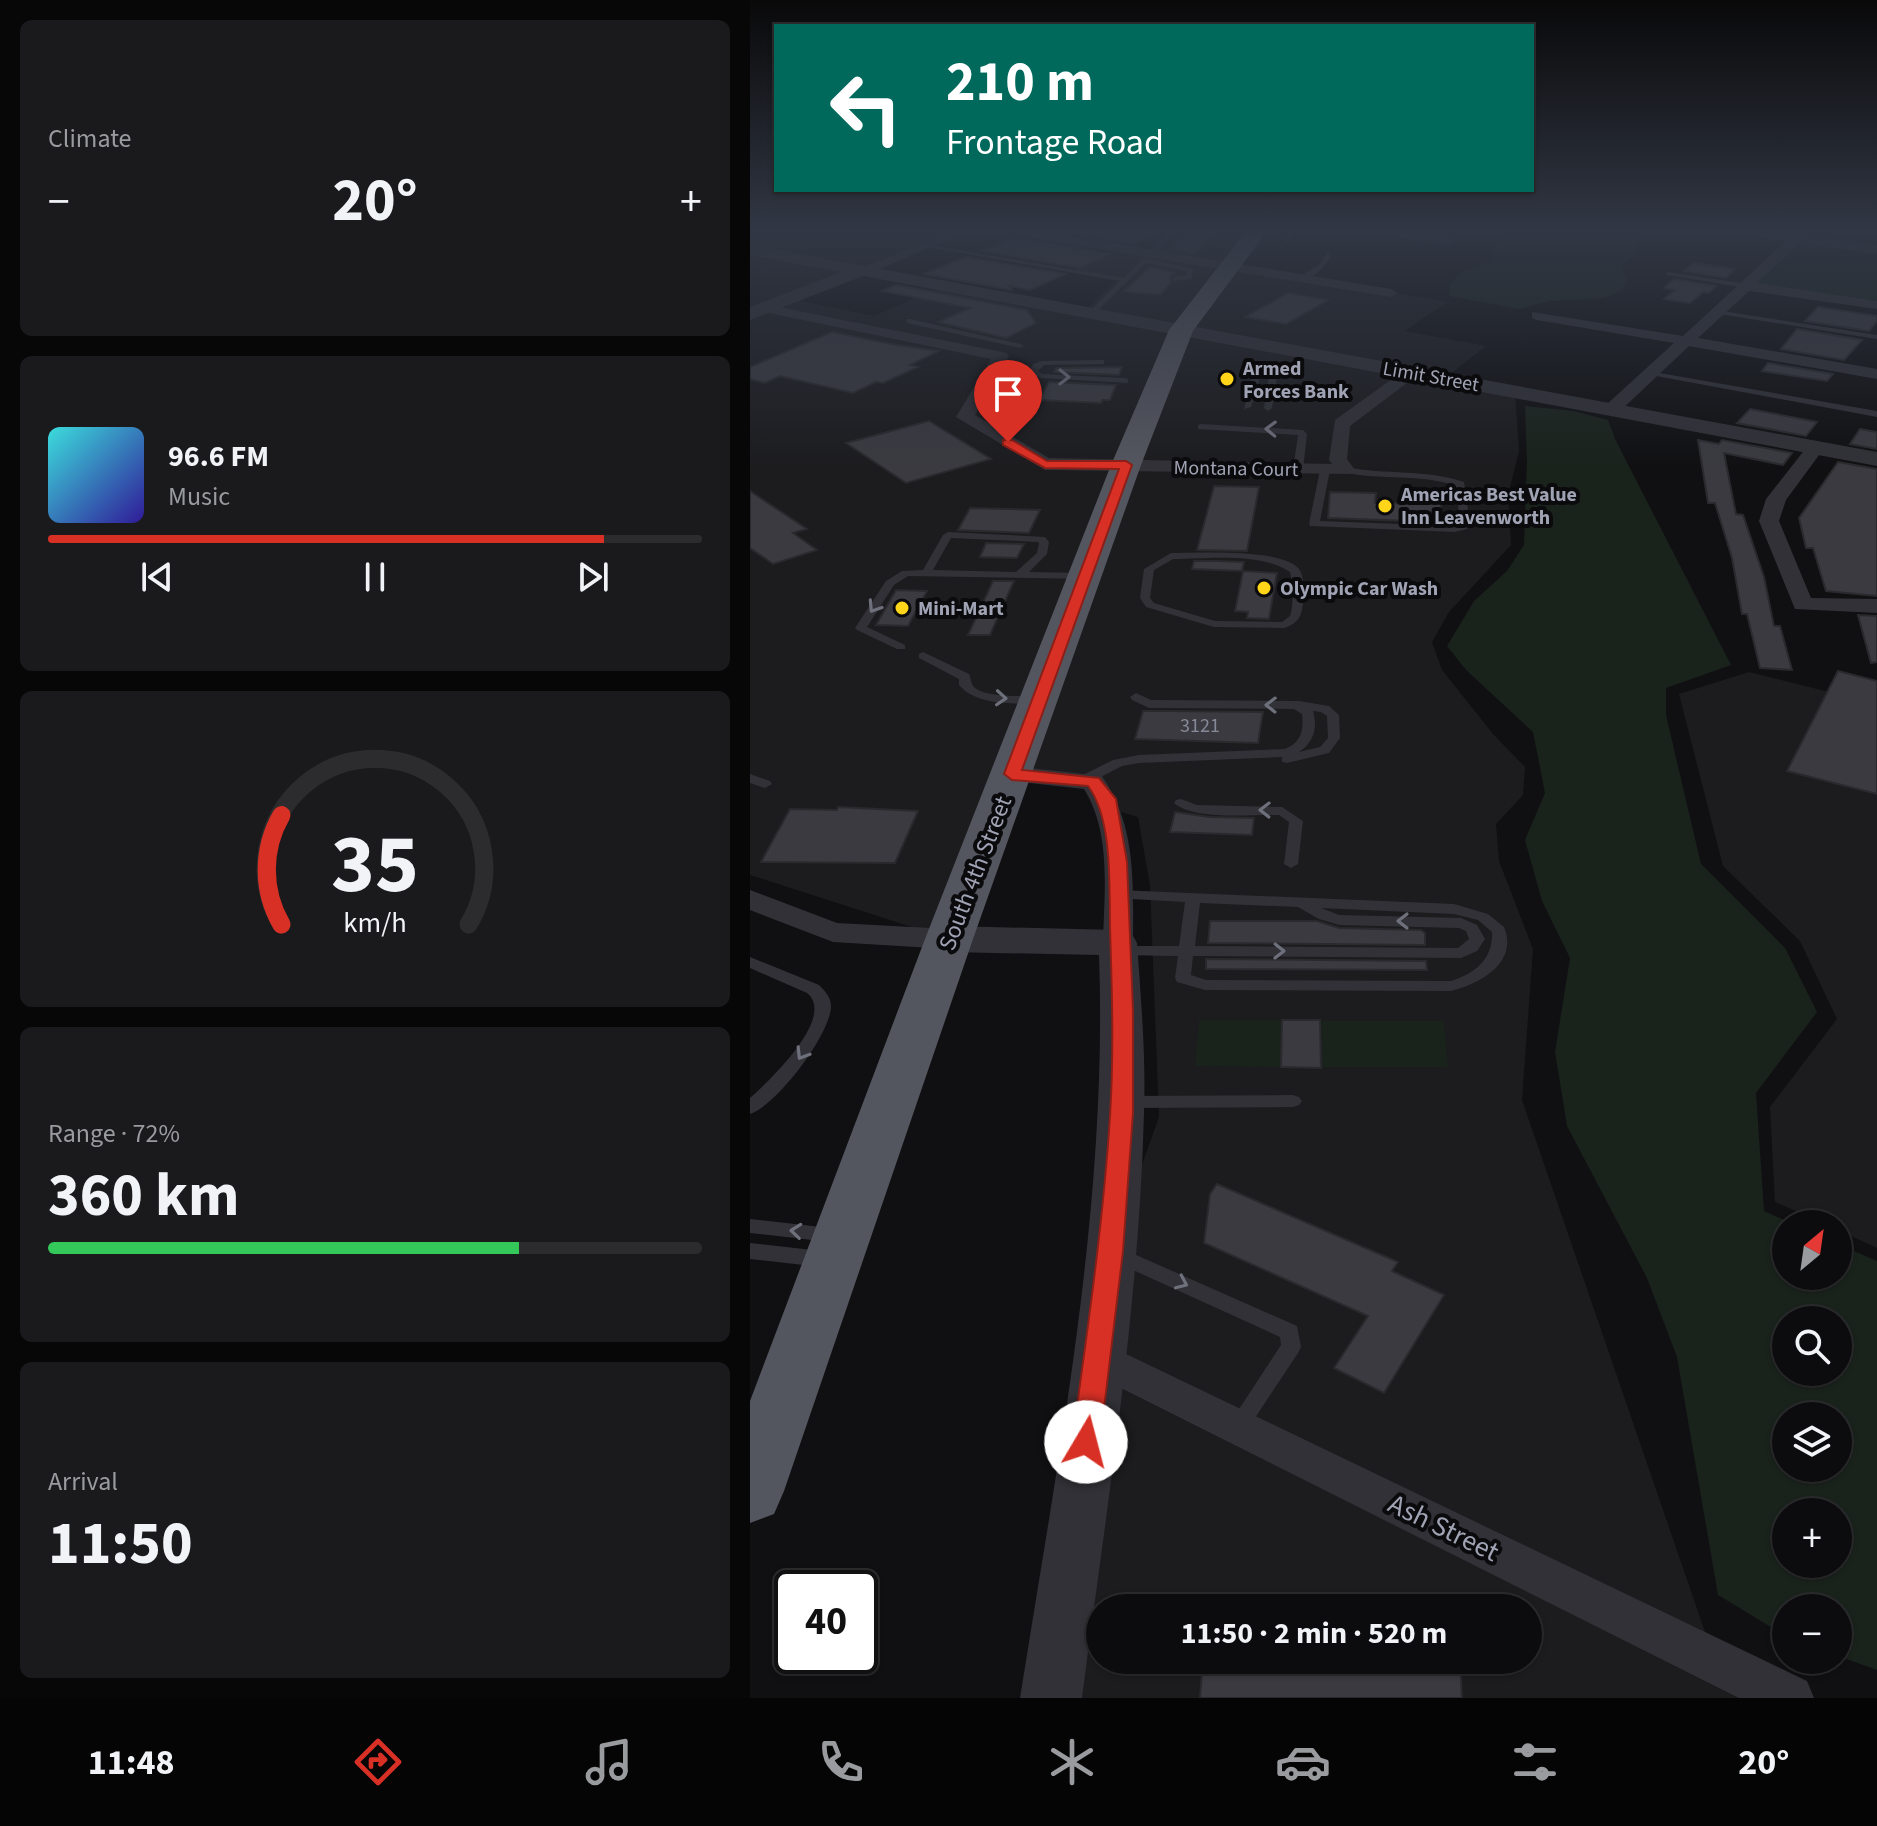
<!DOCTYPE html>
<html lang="en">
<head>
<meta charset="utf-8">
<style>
  :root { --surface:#0c0c0e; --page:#1a1a1c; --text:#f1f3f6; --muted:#9a9b9e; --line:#2c2c2e; --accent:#d93025 }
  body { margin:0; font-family:"Source Sans 3",sans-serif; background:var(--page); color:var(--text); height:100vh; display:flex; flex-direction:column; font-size:30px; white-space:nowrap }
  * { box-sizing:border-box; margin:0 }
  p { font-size:26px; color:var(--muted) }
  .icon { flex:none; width:44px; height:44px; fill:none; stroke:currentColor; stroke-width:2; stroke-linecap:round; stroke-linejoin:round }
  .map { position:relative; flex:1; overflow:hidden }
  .details { display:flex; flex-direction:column; gap:20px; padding:20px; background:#070708; width:750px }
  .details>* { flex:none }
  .banner { position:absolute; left:24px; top:24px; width:760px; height:168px; border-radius:0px; box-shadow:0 2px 6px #0004,0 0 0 2px var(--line); background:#00695c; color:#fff; overflow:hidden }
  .needle { width:52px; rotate:29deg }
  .fabs { position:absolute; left:1022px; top:1210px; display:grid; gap:16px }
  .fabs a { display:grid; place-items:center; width:80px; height:80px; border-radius:50%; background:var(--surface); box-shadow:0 2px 6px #0004,0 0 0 2px var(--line); font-size:40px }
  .speed { position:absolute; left:24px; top:1570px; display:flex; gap:16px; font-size:40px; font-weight:700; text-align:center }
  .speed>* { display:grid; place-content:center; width:104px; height:104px; border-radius:50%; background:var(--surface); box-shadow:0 2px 6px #0004,0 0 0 2px var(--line); line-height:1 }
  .speed .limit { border:4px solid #111; border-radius:12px; background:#fff; color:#111 }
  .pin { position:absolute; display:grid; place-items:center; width:68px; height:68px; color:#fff; margin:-82px -34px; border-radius:50% 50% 50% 0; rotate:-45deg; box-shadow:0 0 8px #0007 }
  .pin .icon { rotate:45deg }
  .me { position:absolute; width:88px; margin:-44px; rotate:8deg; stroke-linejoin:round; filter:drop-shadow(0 0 6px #0008) }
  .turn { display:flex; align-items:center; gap:28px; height:168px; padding:0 40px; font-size:36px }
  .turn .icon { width:104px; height:104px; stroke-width:2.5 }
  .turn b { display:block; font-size:56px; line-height:68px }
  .big { font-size:60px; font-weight:700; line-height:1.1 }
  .details .widget { flex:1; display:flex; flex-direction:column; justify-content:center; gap:12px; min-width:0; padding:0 28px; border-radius:12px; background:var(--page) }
  .details .dial { align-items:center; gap:0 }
  .dial svg { height:208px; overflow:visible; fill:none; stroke:var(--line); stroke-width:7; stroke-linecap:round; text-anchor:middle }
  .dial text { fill:var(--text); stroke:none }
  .song { display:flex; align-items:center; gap:24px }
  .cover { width:96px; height:96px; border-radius:12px; background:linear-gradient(135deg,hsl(180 70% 55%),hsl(250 70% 35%)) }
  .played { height:8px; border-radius:4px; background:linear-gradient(90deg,var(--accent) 85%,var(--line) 85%) }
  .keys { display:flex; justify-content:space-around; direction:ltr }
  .heat { display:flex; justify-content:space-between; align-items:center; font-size:44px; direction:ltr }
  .charge { height:12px; border-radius:6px; background:linear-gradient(90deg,#34c759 72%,var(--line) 0) }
  .trip { position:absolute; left:336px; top:1594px; width:456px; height:80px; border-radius:40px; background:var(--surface); box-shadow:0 2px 6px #0004,0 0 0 2px var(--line); font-weight:700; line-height:80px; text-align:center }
  .tab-bar { display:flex; height:128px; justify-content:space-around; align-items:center; background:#050506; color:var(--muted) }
  .tab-bar .icon { width:56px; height:56px }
  .tab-bar .active { color:var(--accent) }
  .tab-bar b { font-size:36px; color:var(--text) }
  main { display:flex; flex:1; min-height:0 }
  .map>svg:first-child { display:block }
  .built { fill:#1c1c1f; fill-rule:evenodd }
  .green { fill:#1a221c; fill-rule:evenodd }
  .building { fill:#3a3a40; stroke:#2a2a2e; stroke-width:2 }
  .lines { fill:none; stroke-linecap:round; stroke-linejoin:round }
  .service { fill:#313137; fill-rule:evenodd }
  .minor { fill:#313137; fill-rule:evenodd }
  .tertiary { fill:#313137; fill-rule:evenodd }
  .trunk { fill:#54565f; fill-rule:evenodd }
  .oneway { stroke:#6e707c }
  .route { fill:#d93025; stroke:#8d1f18; stroke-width:2 }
  .poi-dot { fill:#ffd51a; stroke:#0b0b0d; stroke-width:3 }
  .labels { text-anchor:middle; stroke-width:8; stroke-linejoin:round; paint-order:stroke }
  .far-poi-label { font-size:20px; font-weight:bold; fill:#a0a3b4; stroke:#0b0b0d; text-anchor:start }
  .far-street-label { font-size:20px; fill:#a0a3b4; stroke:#0b0b0d }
  .number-label { font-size:20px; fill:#868997 }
  .street-label { font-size:24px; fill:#a0a3b4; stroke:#0b0b0d }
  .near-street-label { font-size:28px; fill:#a0a3b4; stroke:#0b0b0d }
</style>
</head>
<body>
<main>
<section class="details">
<div class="widget"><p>Climate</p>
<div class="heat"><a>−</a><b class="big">20°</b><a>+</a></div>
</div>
<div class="widget">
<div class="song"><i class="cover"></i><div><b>96.6 FM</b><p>Music</p></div></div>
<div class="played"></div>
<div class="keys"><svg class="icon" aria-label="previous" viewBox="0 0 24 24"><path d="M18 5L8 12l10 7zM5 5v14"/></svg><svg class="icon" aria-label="pause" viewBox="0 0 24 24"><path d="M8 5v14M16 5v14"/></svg><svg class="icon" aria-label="next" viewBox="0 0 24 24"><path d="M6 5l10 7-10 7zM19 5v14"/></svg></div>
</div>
<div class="widget dial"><svg viewBox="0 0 100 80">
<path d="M14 69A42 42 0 1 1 86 69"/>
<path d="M14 69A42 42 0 0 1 14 27" stroke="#d93025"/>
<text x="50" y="56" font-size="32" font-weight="700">35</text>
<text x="50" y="72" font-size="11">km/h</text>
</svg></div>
<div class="widget"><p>Range · 72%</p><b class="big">360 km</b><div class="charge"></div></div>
<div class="widget"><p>Arrival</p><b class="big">11:50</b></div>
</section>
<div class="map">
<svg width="1127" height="1698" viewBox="0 0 1127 1698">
  <rect width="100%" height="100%" fill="#101012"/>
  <!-- built -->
  <path class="built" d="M0,231H212L42,299L124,316L193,286L333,312L366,281L320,272L376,249L400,253L423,231H507L479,265L698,302L654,331L736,346L695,378L765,392L769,451L758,495L761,545L699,612L682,642L692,670L743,734L775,767L773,795L746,824L749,861L783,949L772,1100L965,1661L1040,1698H301L361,1251L409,1117L400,885L388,817L358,808L343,782L262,775L199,939L0,875ZM350,1608H778V1660H350Z
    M999,672L1127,704V1248L1088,1230V1224H1075L1025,1202L1020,1107L1087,1019L1050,941L973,866L929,694Z"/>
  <!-- green -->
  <path class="green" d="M788,231H877L886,235L889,251L870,266L878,278L872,290L855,298L800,301L769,309L699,296L700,284L710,273L743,260L742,250L753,239Z
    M1047,239L1127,250V305L997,286Z
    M775,406L823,411L858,420L865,439L981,665L916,688V715L951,864L1035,948L1067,1012L1006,1093L1014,1211L1043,1224H1036V1276H1088V1244L1127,1261V1670L1088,1656V1608H1036V1636L968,1595L927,1357L897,1278L817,1126L805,1052L820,958L792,901L775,840L795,793L783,732L716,670L697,646L724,601L757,571L774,545L777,460ZM1036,1320H1088V1372H1036ZM1036,1416H1088V1468H1036ZM1036,1512H1088V1564H1036Z
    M449,1020H532L531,1067L445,1066Z
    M571,1021H694L698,1067H572Z"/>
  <!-- building -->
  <path class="building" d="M319,231H412L384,244L315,232Z
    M438,231H468L444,254L419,249Z
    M262,239L291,242L361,254L330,268L232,251Z
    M216,257L315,274L280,290L259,286L262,290L174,274Z
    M944,263L985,269L976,278L934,271Z
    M400,267L425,272L420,277L421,283L410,295L373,292Z
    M924,279L966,286L959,293L953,292L940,303L914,299L925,290L914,288Z
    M146,285L277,310L286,323L256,338L188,322L220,308L132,291Z
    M538,293L578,300L536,324L495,317Z
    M1068,307L1127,316V321L1119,331L1055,321Z
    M1047,329L1112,340L1094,360L1031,349Z
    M82,332L141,344L189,351L160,365L168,367L133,383L126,382L103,393L30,376L15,383L0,379V367Z
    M1018,363L1083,374L1077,381L1012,371Z
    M372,367L369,375L304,372L306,368Z
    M299,382L366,385L360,400H352L351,403L289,400Z
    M1000,409L1067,422L1056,436L987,423Z
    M179,421L241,459L156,483L96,443Z
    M1110,429L1127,432V449L1100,444Z
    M948,440L969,444L972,440L1042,453L1033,465L974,453L986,514L993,515L1014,577L1024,626H1030L1042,670L1010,668L997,614H992L982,558L965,503H958Z
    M1088,462L1127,469V596L1076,591L1063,548H1056L1049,518Z
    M464,486L509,487L497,551L447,550Z
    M0,491L57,529L43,533L67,550L23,564L0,548Z
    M580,492L626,493L625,503L691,504V522L578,518Z
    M220,508L290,510L279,533L208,530Z
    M236,543L274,544L267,558L230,557Z
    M444,561H467L494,562L492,571L442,569Z
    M493,571L527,573L519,619L497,618L498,612L485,611Z
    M243,581H264L240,635H218Z
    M146,590L177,591L158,626L126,625Z
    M1108,615L1127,616V662L1121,663Z
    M1088,671L1127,681V794L1037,771Z
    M393,711H420L513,712L508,743L385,739Z
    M88,807L168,811L145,863L11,862L40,809L87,810Z
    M425,812L459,817L504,818L502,835L420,832Z
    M460,921H567L589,928L671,930L675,933V945L458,943Z
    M456,959L676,961L677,970L456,969Z
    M532,1020H570L571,1068L531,1067Z
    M467,1184L648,1262L642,1271L694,1295L634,1393L584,1368L618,1316L454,1243L460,1194Z
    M453,1660H710L712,1698H450Z"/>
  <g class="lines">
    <!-- service -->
    <path class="service" d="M419,231H426L399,259L443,269L442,279L423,281V277L436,275L437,271L396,263L342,316H339V312L370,281L171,246L174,244L374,278Z
      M541,231H582L579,233H546L538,243H534Z
      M577,252L582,253C576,266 566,278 551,280V276L569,265Z
      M918,272L997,284L1001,286L997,288L916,275Z
      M966,310L1127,335V339L969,314H966Z
      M160,319L270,344L274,346L270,348L157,323V319Z
      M351,360H354V364L294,365L288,371L292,374L375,378L378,379V383L290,378L279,372L283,364L292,361Z
      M522,362L529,364L522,408L518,411L514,408L520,368L512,371L501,407L494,409L504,370Z
      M898,371L1127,411V417L901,375L897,373Z
      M451,424L553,430L557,434L553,469L548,472L543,469L548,435L448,429V425Z
      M575,467L580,470L570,521L705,526L710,523L706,486C670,473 630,481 593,472V468L596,467C635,475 676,469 714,482L720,523L717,529L705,532L560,526L559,524L570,470Z
      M198,532L295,537L299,542L297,554L279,572L335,573L340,576L335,579L158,576L144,585L117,627L155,645V649H147L107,630L105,628L136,581L152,571L173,570L193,535ZM201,538L288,542L289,543L287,553L266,572L183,570Z
      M421,553C448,553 533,548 549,569C555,577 553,591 553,600C553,615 548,624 534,628L464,627L396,607L390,598L394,569ZM423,559C457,559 511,552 540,572C543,585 544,603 540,616L532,622L465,621L404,603L400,598L404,570Z
      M173,652L219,674C220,676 222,685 223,686C233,698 273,696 287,696L293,700L287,704C262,703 227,706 209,685V679L169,658V654Z
      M386,693L401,700L549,701L579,706L589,715L590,738L579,753L537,763L532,762V757L389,763L372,766L337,784H327L325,781L327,778L363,760L389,755L535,749C551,742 554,731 552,714L544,709L399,708L382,700L380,697ZM563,711L571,712L577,716L578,738L570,747L549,752C564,742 568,727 563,711Z
      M0,774L20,781L22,784L15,788L0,783Z
      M431,799L447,805L532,807L553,821L548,864L541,868L534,864L539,822L529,815C501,814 445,821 424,803L426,800Z
      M368,890L704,904L738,914L754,927C769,963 729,984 701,991L455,990L427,982L425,978L428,956L365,955L362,951L365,947L370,946H429L435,902L363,898L361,895ZM450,903L548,907L569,919L589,925L709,928L716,931L719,939L708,948L445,946ZM571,908L704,914L728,920L742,932C743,959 726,973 701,981L456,980L441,975L443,956L711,958L727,951L735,939L727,925L711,918L589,915Z
      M0,957L69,985C75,991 81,997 81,1006C81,1034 26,1106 0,1114V1098C18,1082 87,1017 57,993L0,968Z
      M543,1095L549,1097L552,1101L549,1105L543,1107L376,1108L370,1106L367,1102L370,1098L376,1096Z
      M0,1219L80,1228L87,1230L89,1235L87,1240L80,1242L0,1233Z
      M0,1243L71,1251L78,1254L80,1259L78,1264L71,1267L0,1259Z
      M368,1247L547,1326L551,1347L548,1353L495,1433L488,1435L481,1433L478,1426L531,1345L530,1337L361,1260L359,1255L361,1250Z"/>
    <!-- minor -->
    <path class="minor" d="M201,231H219L117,274L105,271Z
      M257,231H288L641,289L648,293L641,297L264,235Z
      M626,231C649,231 687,228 706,241L699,245L633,235Z
      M986,231L1044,234L1047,231H1061L1057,236L1127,246V254L1050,243L1007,283L1127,301V309L999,291L948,338L1127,369V379L939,346L868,413H856L853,409L856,405L924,343L787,320L782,318V312L933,336L1036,241L993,235Z
      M14,304L257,353L259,356L225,415L299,458L582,464L579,460L585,420L656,369L662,368L670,373L600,426L597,459L605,470L603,474L295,470L206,417L241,359L9,311V305Z
      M1066,442L1075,447L1036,500L1029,521L1061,598L1127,599V613L1045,609L1009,521L1016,499L1060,443Z
      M262,766L352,776C387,827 383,884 383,943L379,950L368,953L357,950L353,943C354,893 362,834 334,789L253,780L249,774L253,768Z
      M0,890L87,923L199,929L210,932L214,939L210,946L199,949L83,942L0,910Z
      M347,1340L1057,1681L1064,1698H989L333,1369L327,1357L333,1345Z"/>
    <!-- tertiary -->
    <path class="tertiary" d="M0,245L1127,452V466L113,276L0,320V307L91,272L0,255Z
      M199,926L368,930L382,934L387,943C391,999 396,1056 394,1113C389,1309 357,1504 332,1698H270C309,1451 358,1206 349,955L199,952L185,948L180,939L185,930Z"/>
    <!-- trunk -->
    <path class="trunk" d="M496,231H517L443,331L391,465L223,939L34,1491L24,1514L0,1523V1401L175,939L361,465L419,330Z"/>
  </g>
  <!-- one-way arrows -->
  <defs><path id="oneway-chevron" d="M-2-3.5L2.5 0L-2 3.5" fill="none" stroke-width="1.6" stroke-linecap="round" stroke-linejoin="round" transform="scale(2)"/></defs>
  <g class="oneway">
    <use href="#oneway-chevron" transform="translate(314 377) rotate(1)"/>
    <use href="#oneway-chevron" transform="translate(521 429) rotate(-178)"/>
    <use href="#oneway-chevron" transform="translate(124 607) rotate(123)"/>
    <use href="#oneway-chevron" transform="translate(251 698) rotate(4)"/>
    <use href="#oneway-chevron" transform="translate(521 705) rotate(-179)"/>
    <use href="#oneway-chevron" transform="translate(515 810) rotate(-179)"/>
    <use href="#oneway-chevron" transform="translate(653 921) rotate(-180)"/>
    <use href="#oneway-chevron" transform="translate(529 951) rotate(1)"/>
    <use href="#oneway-chevron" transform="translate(52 1054) rotate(122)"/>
    <use href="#oneway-chevron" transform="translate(46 1231) rotate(-174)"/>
    <use href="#oneway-chevron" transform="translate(432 1283) rotate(24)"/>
  </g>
  <!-- sky -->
  <linearGradient id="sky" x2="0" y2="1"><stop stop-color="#09090a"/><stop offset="0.49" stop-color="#313744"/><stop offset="1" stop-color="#313744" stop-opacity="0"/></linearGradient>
  <rect width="1127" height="469" fill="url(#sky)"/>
  <!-- route -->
  <path class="route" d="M253,440H262L297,461H376L382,465L272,770L349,778L366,799L377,862L383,1011V1113L373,1251L350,1442L346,1451L336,1454L326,1451L322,1442C337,1333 353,1225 360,1116C364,1053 362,990 360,928C359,887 363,819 338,786L262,780L254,774L369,469L295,468L253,445Z"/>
  <!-- markers -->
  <g class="poi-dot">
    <circle cx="477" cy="379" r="8"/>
    <circle cx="635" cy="506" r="8"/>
    <circle cx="514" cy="588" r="8"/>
    <circle cx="152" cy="608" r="8"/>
  </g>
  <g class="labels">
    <!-- far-poi labels -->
    <g class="far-poi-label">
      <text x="493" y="375">Armed<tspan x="493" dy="23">Forces Bank</tspan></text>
      <text x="651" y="501">Americas Best Value<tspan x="651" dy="23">Inn Leavenworth</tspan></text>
      <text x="530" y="595">Olympic Car Wash</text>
      <text x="168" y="615">Mini-Mart</text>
    </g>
    <!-- far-street labels -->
    <g class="far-street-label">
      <text transform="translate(681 376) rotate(10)" y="7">Limit Street</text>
      <text transform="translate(486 468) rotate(1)" y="7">Montana Court</text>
    </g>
    <!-- number labels -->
    <g class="number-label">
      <text x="450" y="732">3121</text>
    </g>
    <!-- street labels -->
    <g class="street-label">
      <text transform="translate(225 873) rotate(-69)" y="8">South 4th Street</text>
    </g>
    <!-- near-street labels -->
    <g class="near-street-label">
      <text transform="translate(694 1527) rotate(26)" y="10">Ash Street</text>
    </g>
  </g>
</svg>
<div class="fabs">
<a><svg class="needle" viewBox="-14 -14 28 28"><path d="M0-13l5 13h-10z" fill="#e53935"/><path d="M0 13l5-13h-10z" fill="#9a9b9e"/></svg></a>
<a><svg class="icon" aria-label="search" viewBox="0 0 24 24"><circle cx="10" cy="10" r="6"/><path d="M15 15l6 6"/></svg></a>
<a><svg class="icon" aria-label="layers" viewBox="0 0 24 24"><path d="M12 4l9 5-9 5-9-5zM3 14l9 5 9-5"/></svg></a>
<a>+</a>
<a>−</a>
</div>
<div class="speed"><div class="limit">40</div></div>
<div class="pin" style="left:258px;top:442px;background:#d93025"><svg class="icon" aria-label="arrive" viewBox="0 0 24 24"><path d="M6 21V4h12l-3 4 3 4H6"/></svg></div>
<svg class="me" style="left:336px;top:1442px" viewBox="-20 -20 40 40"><circle r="19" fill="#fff"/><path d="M0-13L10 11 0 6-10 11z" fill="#d93025"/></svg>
<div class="trip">11:50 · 2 min · 520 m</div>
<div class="banner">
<div class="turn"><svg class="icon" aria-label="left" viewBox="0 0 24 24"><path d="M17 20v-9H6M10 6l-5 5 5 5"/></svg><div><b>210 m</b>Frontage Road</div></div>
</div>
</div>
</main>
<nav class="tab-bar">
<b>11:48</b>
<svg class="icon active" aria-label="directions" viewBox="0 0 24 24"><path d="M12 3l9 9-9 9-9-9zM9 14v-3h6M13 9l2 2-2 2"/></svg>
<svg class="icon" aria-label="music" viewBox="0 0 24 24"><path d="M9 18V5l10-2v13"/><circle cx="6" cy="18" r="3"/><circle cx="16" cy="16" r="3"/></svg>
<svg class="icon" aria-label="phone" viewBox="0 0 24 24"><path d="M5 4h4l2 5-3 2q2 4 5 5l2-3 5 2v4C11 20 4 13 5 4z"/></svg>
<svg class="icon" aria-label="climate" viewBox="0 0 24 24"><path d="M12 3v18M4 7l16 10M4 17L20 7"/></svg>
<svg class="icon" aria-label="car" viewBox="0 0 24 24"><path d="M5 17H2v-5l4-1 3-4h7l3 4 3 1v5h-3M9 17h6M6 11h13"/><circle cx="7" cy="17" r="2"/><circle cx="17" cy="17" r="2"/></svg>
<svg class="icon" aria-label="filters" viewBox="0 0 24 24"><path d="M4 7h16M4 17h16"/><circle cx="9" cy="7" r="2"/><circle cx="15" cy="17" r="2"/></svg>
<b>20°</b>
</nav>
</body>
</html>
